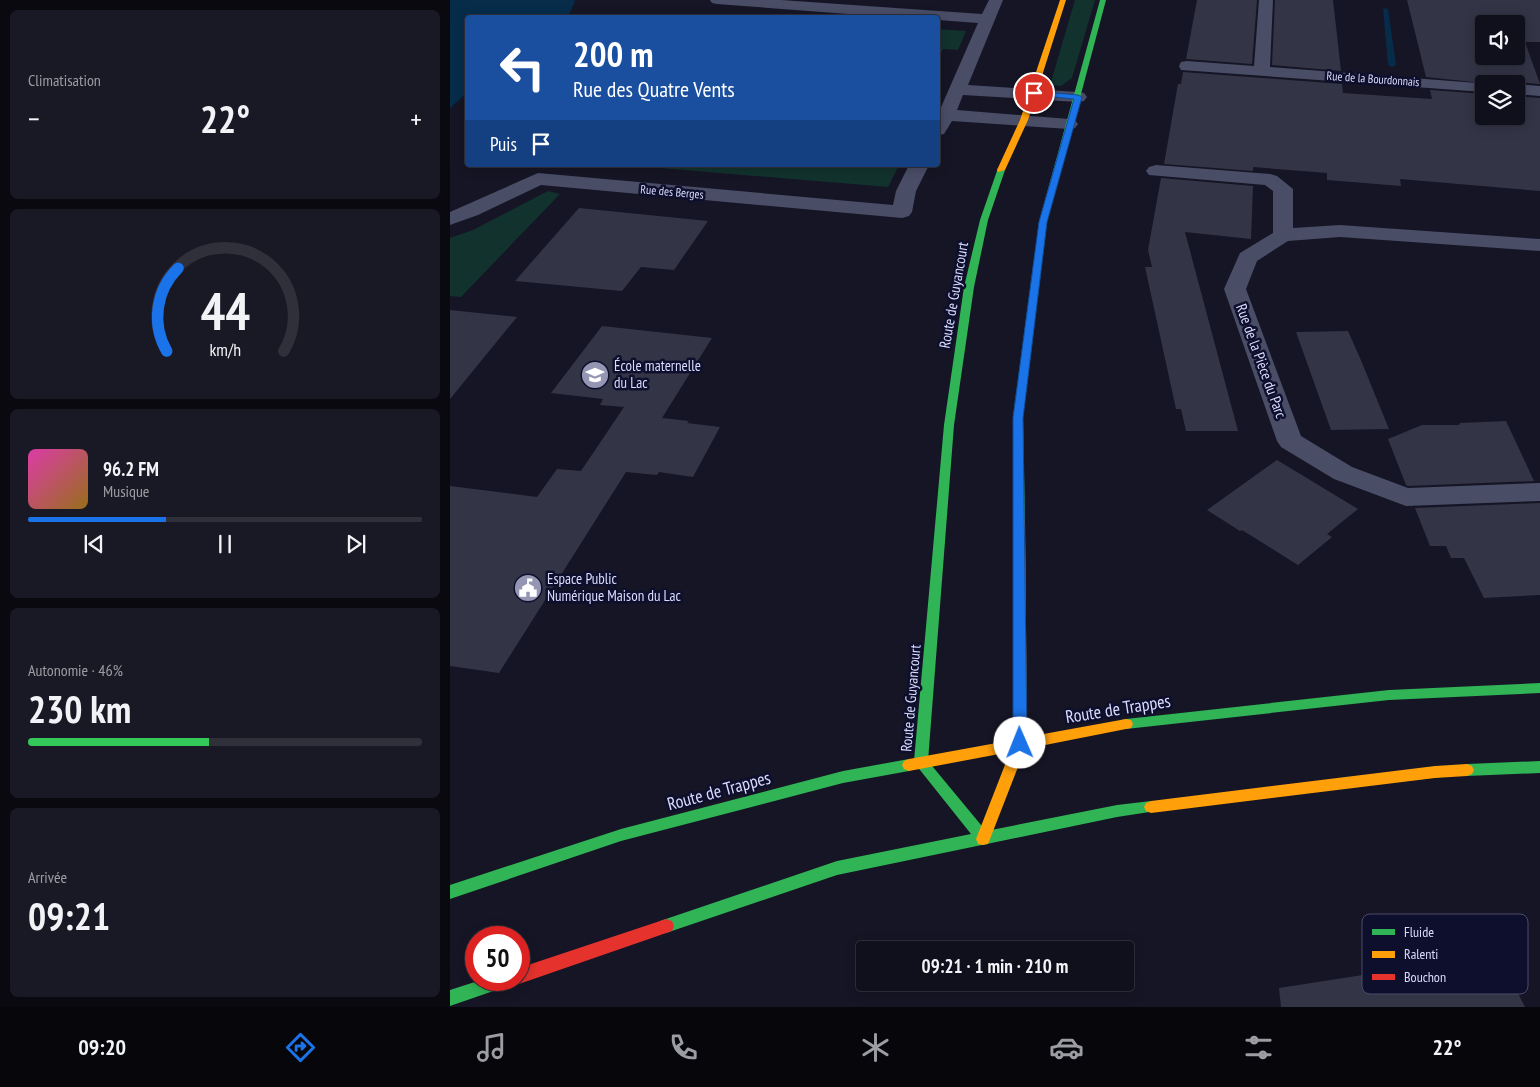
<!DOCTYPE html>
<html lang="fr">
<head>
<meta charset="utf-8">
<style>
  :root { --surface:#10101c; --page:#191925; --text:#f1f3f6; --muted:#9c9da3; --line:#30303b; --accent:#1a73e8 }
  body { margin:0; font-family:"PT Sans Narrow",sans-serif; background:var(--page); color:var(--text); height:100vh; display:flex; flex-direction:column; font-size:19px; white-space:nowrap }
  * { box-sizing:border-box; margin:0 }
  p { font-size:16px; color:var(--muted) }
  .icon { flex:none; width:28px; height:28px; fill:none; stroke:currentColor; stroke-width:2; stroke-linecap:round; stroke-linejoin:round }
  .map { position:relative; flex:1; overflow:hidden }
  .sheet { display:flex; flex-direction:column; gap:10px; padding:10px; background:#09090f; width:450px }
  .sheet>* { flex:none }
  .banner { position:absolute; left:15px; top:15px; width:475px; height:152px; border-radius:5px; box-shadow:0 2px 12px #0003,0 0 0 1px var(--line); background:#1a4fa0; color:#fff; overflow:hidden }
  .buttons { position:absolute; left:1025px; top:15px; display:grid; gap:10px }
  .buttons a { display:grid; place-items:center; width:50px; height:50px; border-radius:5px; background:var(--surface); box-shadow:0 2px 12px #0003,0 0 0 1px var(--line); font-size:25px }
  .speed { position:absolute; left:15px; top:926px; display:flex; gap:10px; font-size:25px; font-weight:700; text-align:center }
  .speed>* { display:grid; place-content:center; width:65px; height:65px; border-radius:50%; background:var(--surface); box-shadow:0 2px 12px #0003,0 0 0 1px var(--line); line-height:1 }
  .speed .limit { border:8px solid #d22; background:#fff; color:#111 }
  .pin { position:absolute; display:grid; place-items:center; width:42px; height:42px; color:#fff; margin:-21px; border:2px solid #fff; border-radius:50%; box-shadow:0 1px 5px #0007 }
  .me { position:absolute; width:55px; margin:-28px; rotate:359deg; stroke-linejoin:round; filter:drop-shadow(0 0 4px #0008) }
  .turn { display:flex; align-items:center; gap:18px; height:105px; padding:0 25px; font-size:22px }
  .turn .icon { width:65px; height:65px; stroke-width:2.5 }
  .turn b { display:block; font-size:35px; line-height:42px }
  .then { display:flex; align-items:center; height:48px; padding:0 25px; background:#0003; gap:10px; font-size:19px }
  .big { font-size:38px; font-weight:700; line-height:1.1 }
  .sheet .card { flex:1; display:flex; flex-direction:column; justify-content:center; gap:8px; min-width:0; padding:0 18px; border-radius:8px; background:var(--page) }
  .sheet .dial { align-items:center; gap:0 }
  .dial svg { height:130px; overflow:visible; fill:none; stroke:var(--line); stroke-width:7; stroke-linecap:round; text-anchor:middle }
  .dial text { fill:var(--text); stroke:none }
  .song { display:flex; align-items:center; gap:15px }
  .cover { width:60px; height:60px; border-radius:8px; background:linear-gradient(135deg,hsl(320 70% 55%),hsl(40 70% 35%)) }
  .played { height:5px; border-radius:2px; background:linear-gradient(90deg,var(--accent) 35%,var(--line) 35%) }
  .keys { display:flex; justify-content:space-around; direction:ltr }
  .heat { display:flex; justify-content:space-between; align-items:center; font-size:28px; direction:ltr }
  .charge { height:8px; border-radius:4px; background:linear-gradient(90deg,#34c759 46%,var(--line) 0) }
  .trip { position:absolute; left:406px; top:941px; width:278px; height:50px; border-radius:5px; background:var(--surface); box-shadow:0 2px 12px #0003,0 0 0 1px var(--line); font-weight:700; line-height:50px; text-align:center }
  .tabs { display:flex; height:80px; justify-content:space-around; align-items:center; background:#06060b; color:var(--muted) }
  .tabs .icon { width:35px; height:35px }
  .tabs .selected { color:var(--accent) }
  .tabs b { font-size:22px; color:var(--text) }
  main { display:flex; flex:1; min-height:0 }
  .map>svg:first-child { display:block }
  .green { fill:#12322d }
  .water { fill:#062c4a }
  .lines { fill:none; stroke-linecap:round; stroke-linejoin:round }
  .stream { fill:#062c4a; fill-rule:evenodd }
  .building { fill:#333446; fill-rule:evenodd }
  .street { fill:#494d66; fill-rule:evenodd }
  .fast { fill:#30b455; fill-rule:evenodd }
  .slow { fill:#ff9f0a; fill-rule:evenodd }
  .jam { fill:#e5322d; fill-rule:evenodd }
  .route { fill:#1a73e8; stroke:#114b97 }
  .labels { text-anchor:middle; stroke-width:5; stroke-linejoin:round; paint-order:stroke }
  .far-street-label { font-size:12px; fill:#d9dcff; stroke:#0e0f2c }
  .street-label { font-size:15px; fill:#d9dcff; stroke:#0e0f2c }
  .poi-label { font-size:15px; fill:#d9dcff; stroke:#0e0f2c; text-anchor:start }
  .near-street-label { font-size:18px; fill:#d9dcff; stroke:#0e0f2c }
  .key { fill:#0e0f2c; stroke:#4b4c6b; stroke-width:1 }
  .key-label { font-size:14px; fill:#d9dcff }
</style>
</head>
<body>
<main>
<section class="sheet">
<div class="card"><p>Climatisation</p>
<div class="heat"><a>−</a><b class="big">22°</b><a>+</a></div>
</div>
<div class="card dial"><svg viewBox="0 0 100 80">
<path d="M14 69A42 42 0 1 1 86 69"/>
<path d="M14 69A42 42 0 0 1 21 18" stroke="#1a73e8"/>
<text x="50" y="56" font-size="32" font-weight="700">44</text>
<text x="50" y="72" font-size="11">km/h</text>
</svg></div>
<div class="card">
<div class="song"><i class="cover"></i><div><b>96.2 FM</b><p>Musique</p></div></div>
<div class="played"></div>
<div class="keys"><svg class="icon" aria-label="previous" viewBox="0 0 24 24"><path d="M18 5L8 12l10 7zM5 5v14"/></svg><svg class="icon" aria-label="pause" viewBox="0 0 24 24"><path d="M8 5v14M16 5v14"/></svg><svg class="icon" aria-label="next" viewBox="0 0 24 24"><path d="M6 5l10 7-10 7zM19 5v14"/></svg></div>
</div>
<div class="card"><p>Autonomie · 46%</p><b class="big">230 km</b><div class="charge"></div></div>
<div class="card"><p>Arrivée</p><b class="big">09:21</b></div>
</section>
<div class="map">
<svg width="1090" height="1007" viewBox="0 0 1090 1007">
  <rect width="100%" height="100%" fill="#151525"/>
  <!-- green -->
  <path class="green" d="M625,0H645L622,78L611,86L600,85Z
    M488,29L516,31L508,50L493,49L488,59Z
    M175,165H449L438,187Z
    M98,191L110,194L11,297L0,296V238L23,230Z"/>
  <!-- water -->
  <path class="water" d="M0,0H124L125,1L118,17L18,18L17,93L0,108Z"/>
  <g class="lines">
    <!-- stream -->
    <path class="stream" d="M933,8L938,9L946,65L942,67L938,65Z"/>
  </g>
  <!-- building -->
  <path class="building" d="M747,0H807L802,64L736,59Z
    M825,0H883L891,71L822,65Z
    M957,0H1090V42H1075L1090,84L1066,82L1042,84L976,77ZM1034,24H1066V56H1034Z
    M733,72L892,84L893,93L982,99L980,90L1034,94V116H1066V96L1090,98V191L950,179L951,186L877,180V173L803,167V171L714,164L728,84H731Z
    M711,178L803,186L801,239L735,232L788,431H736L731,409H726L695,267H702L698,250Z
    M129,208L258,221L224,270L191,267L172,291L65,281Z
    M0,310L67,317L0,399Z
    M152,326L262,338L212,418L239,421L237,423L270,427L243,477L209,472L207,475L176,472L49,673L0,666V486L87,497L107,469L131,471L174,407L150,405L153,399L101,393Z
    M898,331L910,358L939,429L881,430L846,332Z
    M1056,421L1084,481L958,486L956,485L938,439L972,425H1009L1010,423Z
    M827,460L908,509L877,534L882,537L848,565L792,530L790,531L757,510Z
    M1090,503V595L1034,598L1014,558H1001L996,546H980L965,508Z
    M1048,954L1075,1007H831L829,988Z"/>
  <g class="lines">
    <!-- street -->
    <path class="street" d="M260,0H331L532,14L539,0H553L518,85L628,92L634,93L637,97L634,101L628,102L513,95L507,110L619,119L625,120L628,124L625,128L619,129L502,121L494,134L488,135V114L528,23L488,20V18H451L267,4L262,3Z
      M809,0H823L820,67L1040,84H1034V92L731,70L729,66L731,62L737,61L804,66Z
      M1066,84L1090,86V96L1066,94Z
      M459,165H479L466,191L462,212L459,216L452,218L91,185L28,215L0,225V212L88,173L443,205L446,191Z
      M706,165L820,174L827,176L843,189V228L890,225L1090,239V251L890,237L838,241L807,261L796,289L851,436L902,467L958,488L1090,483V501L956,506L884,479L831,447L827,441L774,289L790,253L823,233V191L815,185L699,175L696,171L699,167Z"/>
    <!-- fast -->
    <path class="fast" d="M650,0H656L597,222L573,417L575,520L569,524L563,520V417L589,222Z
      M548,168L555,170L538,220L524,287L504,425L478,761L536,831L667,805L701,801L706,803L708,807L706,811L667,817L387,875L216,933L210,931L208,926L210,921L387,861L521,834L466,765L464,769L459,771L393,783L171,841L0,899V885L171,829L393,771L459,759L464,761L494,425L514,287L530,220Z
      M1090,683V693L939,700L676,729L671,728L669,724L671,720L676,719L939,690Z
      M1090,761V773L1017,776L1012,774L1010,770L1012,766L1017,764Z
      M31,980H63L61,985L0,1006V990Z"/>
    <!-- slow -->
    <path class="slow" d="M610,0H616L578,120L555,170L548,172L547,170L570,120Z
      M569,516L575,520L577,737L676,719L681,720L683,724L681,728L676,729L575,749L540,839L538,844L533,845L528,844L526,839L560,752L459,771L454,769L452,765L454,761L459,759L563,740V520Z
      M1017,764L1022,766L1024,770L1022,774L1017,776L985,778L701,813L696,811L694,807L696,803L701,801L985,766Z"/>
    <!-- jam -->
    <path class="jam" d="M216,919L222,921L224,926L222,931L69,984L63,980H69V968Z"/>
  </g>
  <!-- route -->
  <path class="route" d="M581,91L628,95L632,97L597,222L573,418L577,743L575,747L570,749L565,747L563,743V418L589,222L624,99L584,95L581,94Z"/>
  <!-- icons -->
  <defs>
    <symbol id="school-disc" viewBox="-11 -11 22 22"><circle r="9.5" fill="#9496b3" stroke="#0e0f2c"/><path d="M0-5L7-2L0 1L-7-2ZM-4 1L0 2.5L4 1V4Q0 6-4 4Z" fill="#fff"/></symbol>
    <symbol id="civic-disc" viewBox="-11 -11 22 22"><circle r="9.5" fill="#9496b3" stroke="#0e0f2c"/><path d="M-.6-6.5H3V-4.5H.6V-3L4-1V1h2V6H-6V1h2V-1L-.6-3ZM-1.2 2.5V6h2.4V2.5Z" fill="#fff"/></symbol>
  </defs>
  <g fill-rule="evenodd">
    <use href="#school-disc" x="129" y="359" width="32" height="32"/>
    <use href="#civic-disc" x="62" y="572" width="32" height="32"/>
  </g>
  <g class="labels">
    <!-- far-street labels -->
    <g class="far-street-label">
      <text transform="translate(923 79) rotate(4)" y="4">Rue de la Bourdonnais</text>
      <text transform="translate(222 192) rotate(5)" y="4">Rue des Berges</text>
    </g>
    <!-- street labels -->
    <g class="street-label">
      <text transform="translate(504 295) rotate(-80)" y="5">Route de Guyancourt</text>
      <text transform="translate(811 361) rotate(70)" y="5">Rue de la Pièce du Parc</text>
      <text transform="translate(461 698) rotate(-85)" y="5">Route de Guyancourt</text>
    </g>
    <!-- poi labels -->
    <g class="poi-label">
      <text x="164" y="371">École maternelle<tspan x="164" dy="17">du Lac</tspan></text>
      <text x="97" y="584">Espace Public<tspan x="97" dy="17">Numérique Maison du Lac</tspan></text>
    </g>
    <!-- near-street labels -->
    <g class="near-street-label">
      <text transform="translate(668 709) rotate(-9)" y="6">Route de Trappes</text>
      <text transform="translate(269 791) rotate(-15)" y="6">Route de Trappes</text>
    </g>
  </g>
  <!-- legend -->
  <rect x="912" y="914" width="166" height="80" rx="8" class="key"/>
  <rect x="922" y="929" width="23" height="6" fill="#30b455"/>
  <rect x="922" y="951" width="23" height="7" fill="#ff9f0a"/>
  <rect x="922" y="974" width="23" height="6" fill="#e5322d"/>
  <g class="key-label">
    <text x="954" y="937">Fluide</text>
    <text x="954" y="959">Ralenti</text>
    <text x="954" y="982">Bouchon</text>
  </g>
</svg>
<div class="buttons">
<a><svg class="icon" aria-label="sound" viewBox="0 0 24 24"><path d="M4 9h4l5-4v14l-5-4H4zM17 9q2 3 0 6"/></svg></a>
<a><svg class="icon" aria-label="layers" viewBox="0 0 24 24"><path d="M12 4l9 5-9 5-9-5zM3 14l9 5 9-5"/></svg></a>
</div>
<div class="speed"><div class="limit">50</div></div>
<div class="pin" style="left:584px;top:93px;background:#d93025"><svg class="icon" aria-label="arrive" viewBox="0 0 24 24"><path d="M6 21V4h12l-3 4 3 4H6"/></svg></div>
<svg class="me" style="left:570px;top:743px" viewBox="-20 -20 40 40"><circle r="19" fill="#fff"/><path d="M0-13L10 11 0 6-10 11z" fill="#1a73e8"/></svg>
<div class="trip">09:21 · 1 min · 210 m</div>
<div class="banner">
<div class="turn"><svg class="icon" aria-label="left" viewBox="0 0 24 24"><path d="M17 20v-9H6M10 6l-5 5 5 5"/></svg><div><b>200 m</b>Rue des Quatre Vents</div></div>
<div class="then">Puis<svg class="icon" aria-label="arrive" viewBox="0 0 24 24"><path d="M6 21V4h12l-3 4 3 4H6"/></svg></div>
</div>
</div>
</main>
<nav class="tabs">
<b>09:20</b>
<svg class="icon selected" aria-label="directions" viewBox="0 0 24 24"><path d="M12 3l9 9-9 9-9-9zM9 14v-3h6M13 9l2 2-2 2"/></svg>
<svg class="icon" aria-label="music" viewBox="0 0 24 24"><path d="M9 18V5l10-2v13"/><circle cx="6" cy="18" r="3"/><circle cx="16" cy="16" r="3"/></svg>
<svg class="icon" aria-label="phone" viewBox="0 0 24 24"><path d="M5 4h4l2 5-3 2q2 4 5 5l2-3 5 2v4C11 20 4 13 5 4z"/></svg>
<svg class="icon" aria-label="climate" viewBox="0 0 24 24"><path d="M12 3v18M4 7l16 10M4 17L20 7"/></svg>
<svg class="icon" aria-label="car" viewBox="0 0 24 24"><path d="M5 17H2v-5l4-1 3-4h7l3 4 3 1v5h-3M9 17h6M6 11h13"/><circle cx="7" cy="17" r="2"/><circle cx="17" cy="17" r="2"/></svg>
<svg class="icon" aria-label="filters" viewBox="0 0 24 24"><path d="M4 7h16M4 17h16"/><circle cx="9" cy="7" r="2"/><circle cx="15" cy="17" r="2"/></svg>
<b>22°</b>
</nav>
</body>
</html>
